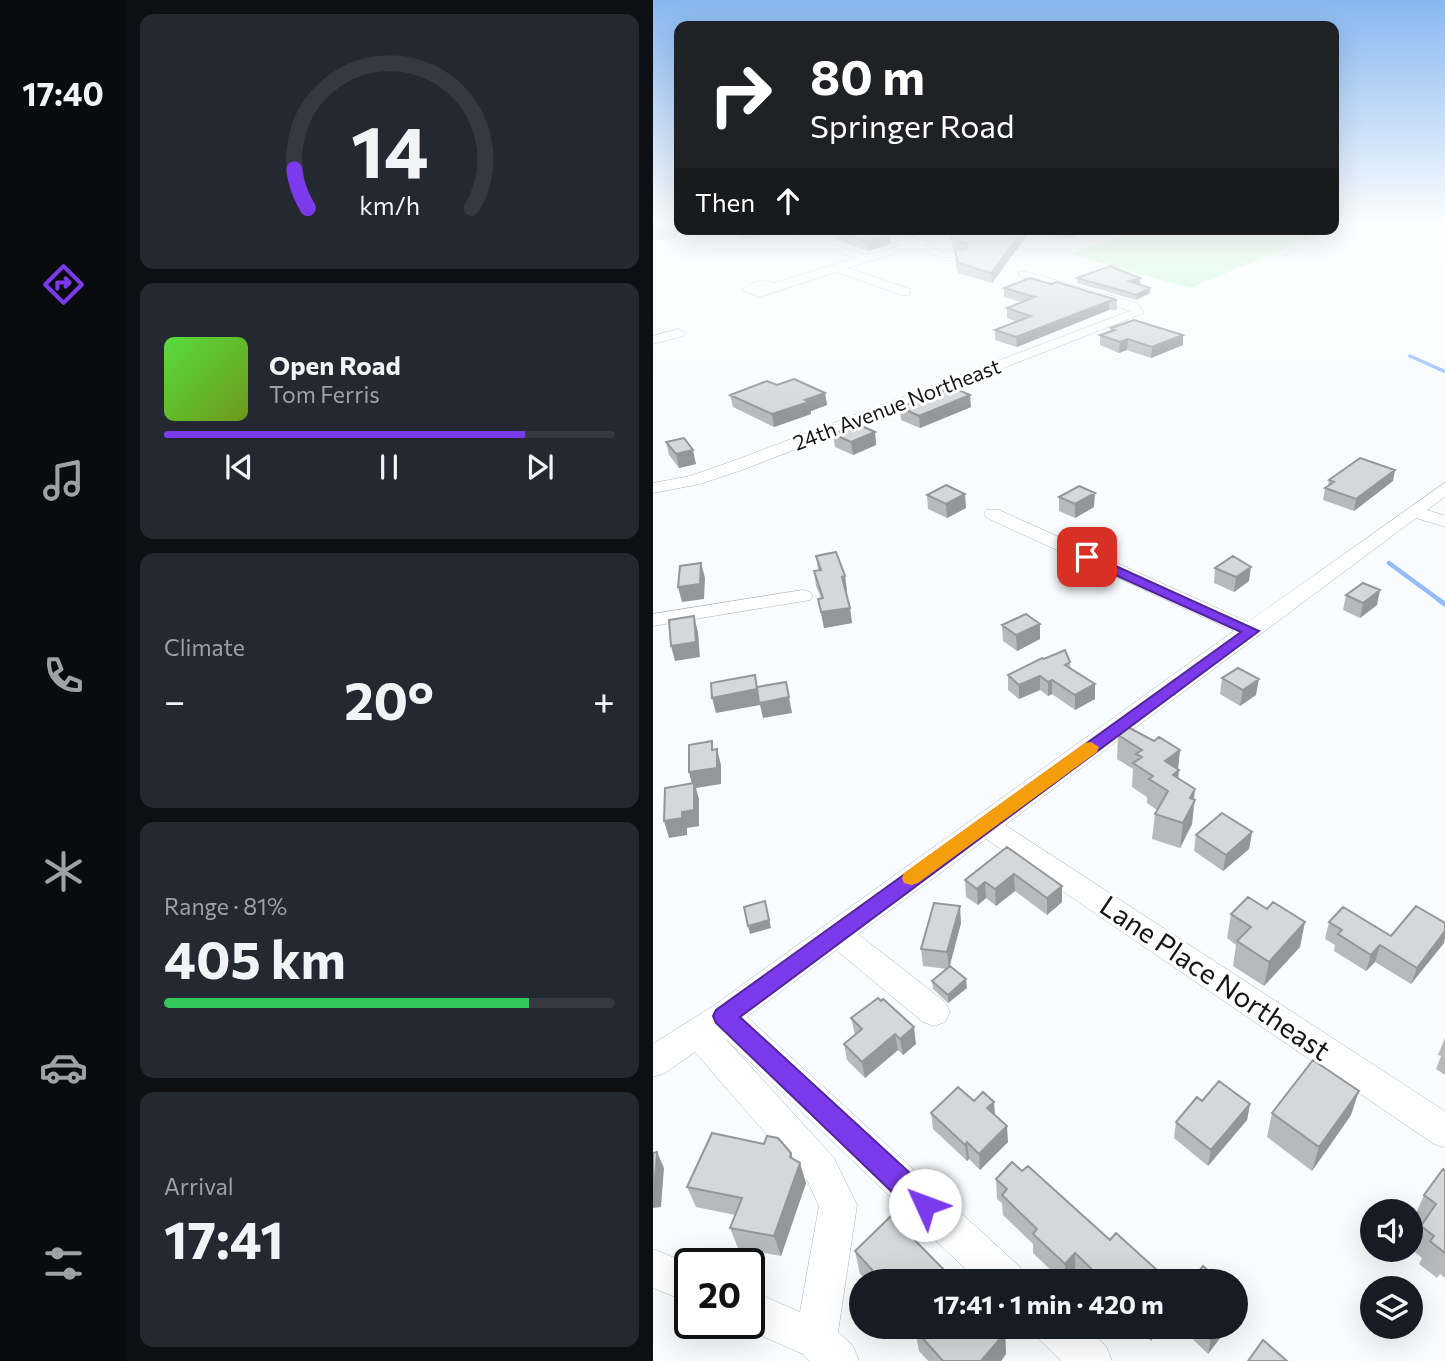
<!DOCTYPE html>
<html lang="en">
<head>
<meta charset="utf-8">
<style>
  :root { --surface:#171b24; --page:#242831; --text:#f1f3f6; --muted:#9ea1a6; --line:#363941; --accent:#7c3aed }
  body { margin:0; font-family:Commissioner,sans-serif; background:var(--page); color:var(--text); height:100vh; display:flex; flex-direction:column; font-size:26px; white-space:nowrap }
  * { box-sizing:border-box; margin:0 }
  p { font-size:23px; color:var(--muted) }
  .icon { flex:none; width:38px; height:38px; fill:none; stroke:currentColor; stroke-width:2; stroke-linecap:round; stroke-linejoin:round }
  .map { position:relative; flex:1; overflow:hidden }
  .panel { display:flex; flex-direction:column; gap:14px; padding:14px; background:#0d0f14; width:527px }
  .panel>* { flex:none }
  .hud { position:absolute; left:21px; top:21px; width:665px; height:214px; border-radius:14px; box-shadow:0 7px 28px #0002; background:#202124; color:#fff; overflow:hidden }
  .fabs { position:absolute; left:707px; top:1199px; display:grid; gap:14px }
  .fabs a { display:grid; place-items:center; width:63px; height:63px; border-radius:50%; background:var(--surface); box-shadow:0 7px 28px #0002; font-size:35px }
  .speed { position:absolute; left:21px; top:1248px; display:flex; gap:14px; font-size:35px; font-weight:700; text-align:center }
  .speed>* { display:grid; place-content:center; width:91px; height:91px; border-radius:50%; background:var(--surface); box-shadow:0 7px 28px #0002; line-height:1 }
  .speed .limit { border:4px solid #111; border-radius:10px; background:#fff; color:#111 }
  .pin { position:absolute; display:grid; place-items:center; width:60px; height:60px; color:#fff; margin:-30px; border-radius:14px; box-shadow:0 4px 10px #0006 }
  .me { position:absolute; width:77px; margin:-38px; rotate:313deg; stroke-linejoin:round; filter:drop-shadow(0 0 5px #0008) }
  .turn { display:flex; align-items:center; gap:24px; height:147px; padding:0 21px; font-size:32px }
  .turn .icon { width:91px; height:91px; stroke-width:2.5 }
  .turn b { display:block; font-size:49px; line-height:60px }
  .then { display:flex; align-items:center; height:66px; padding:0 21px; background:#0003; gap:14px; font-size:26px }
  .big { font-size:52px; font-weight:700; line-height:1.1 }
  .panel .widget { flex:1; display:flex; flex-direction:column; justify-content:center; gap:10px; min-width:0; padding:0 24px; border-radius:14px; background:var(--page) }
  .panel .dial { align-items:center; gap:0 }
  .dial svg { height:182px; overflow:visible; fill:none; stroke:var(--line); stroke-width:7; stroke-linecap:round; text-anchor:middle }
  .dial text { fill:var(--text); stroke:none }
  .song { display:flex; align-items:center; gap:21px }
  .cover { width:84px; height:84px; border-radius:10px; background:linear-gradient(135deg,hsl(110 70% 55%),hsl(80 70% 35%)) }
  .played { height:7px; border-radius:4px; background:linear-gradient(90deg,var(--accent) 80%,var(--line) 80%) }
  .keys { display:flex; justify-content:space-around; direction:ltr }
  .heat { display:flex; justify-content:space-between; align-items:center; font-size:38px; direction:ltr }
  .charge { height:10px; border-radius:5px; background:linear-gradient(90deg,#34c759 81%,var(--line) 0) }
  .trip { position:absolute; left:196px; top:1269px; width:399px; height:70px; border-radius:35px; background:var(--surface); box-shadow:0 7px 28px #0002; font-weight:700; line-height:70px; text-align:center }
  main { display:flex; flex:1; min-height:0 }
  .dock { display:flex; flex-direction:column; width:126px; justify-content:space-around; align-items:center; background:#090b0e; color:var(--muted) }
  .dock .icon { width:49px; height:49px }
  .dock .active { color:var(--accent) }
  .dock b { font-size:32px; color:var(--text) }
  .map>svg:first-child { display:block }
  .green { fill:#bbf9cd }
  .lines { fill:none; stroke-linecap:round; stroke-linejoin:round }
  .stream-far2 { stroke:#96bbfc; stroke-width:3.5 }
  .stream-far1 { stroke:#96bbfc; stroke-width:4.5 }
  .stream { stroke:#96bbfc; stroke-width:5 }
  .minor-casing { stroke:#b1b3b6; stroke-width:1 }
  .minor { fill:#fff; fill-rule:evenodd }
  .wall { fill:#b7b9bb }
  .shaded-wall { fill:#959698 }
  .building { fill:#d5d7d9; stroke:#959698; stroke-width:2 }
  .route { fill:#7c3aed; stroke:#51269a; stroke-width:2 }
  .slow { fill:#f59e0b }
  .labels { text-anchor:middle; stroke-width:6; stroke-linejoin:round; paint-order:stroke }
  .far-street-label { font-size:21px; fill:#151617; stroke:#fff }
  .near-street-label { font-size:28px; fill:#151617; stroke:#fff }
</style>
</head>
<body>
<main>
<nav class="dock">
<b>17:40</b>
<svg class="icon active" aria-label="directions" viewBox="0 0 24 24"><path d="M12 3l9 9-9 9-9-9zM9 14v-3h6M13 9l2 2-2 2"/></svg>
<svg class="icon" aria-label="music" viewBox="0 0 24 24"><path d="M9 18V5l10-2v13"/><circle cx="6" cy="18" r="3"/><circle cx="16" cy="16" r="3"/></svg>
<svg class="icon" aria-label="phone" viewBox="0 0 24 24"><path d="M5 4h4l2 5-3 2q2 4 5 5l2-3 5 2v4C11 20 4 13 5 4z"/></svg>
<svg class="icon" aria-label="climate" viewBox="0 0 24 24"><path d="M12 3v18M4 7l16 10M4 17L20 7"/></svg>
<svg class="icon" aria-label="car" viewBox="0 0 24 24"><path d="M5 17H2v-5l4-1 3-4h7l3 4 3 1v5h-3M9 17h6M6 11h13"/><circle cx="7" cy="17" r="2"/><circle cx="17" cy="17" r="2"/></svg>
<svg class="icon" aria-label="filters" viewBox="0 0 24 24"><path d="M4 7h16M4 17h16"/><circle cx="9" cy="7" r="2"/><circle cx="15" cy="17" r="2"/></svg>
</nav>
<section class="panel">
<div class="widget dial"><svg viewBox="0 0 100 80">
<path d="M14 69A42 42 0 1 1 86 69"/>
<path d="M14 69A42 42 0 0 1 8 52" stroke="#7c3aed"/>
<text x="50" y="56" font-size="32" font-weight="700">14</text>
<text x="50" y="72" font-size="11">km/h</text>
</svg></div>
<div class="widget">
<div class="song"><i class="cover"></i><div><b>Open Road</b><p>Tom Ferris</p></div></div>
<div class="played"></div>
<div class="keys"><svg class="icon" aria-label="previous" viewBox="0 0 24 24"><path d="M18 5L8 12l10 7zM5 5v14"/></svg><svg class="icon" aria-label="pause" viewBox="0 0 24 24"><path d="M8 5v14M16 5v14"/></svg><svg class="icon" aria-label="next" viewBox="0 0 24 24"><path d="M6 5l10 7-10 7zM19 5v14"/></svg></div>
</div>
<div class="widget"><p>Climate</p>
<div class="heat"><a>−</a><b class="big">20°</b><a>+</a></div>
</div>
<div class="widget"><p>Range · 81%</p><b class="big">405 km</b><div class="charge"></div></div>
<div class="widget"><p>Arrival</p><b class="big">17:41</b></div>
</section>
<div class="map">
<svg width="793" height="1361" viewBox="0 0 793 1361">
  <rect width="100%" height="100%" fill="#f9fcfe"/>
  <!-- green -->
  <path class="green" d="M486,229H678L537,288L417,254Z"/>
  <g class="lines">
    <!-- stream-far2 -->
    <path class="stream-far2" d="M757,356L793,372"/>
    <!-- stream-far1 -->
    <path class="stream-far1" d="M736,563L789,602"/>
    <!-- stream -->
    <path class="stream" d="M786,600L793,605"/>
    <defs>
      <path id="minor" d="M114,229H131L214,255L248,245L203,229H220L259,241L299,229H316L270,245L290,251L312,253V257H289L259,248L195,268L257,289V295H249L183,272L107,297L89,290C97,281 110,279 121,283L202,258Z
        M429,229H442L450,236L441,238Z
        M366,272H374L484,303L491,313L92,469L47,484L0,493V483L37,476L80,461L477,311L366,276Z
        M25,329L32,333L30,336L0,344V336Z
        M793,482V496L774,510L793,516V527L763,518L352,825L793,1112V1148L781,1144L333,839L205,934L292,1002L297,1012L292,1022L281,1026L270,1022L183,950L94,1017L367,1267L373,1281H325L69,1035L181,1158L204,1205L185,1332L200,1346L206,1361H156L150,1354L82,1324L96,1323V1290L147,1312L166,1206L155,1182L42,1052L12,1073L0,1077V1044L60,1006L581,631L334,518L331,514L334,510H346L595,622Z
        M150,590L157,592L160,596L157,600L0,626V614Z
        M0,1249L37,1264V1303L0,1288Z
        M381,1326H431L453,1346L459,1361H408L387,1340Z"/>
    </defs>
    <!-- minor casing -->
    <use href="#minor" class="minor-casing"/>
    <!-- minor -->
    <use href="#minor" class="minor"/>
  </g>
  <!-- wall -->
  <path class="wall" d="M0,222H26L22,239L0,240Z
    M79,229H105L106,238H86Z
    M231,229H270L262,237Z
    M297,229H430V233L413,239L377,231L339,283L305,273L302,260L303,250L300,249Z
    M183,230L238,244L215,251L184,240Z
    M424,278L487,283L485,284L497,293L483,300L424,283Z
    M351,288L464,300V310H456L364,347L342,340V330L365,322L354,318V308L369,302L351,297Z
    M458,328L530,335V345L498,358L474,350L466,353L447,345V335L458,331Z
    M124,385L172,393L174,405L158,411V414L121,427L80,407L77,395Z
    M247,407H318L267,428L248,420Z
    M222,432L223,445L200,455L182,447L180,434Z
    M13,442L43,464L26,468L16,455Z
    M676,480L740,481L701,511L670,500L672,488L675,486Z
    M274,495L313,508L294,518L275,509Z
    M406,497L441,507L422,518L406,511Z
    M163,556L192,576L194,591L193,592L197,608L199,623L171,628L165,599L168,598L163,586L161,571L165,570Z
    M562,568L596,581L581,592L561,583Z
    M693,595L724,605L707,618L690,610Z
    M349,625L387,639L364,651L350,641Z
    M391,659L417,662V668L442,699L422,710L399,694L395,696L387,690L366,699L355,690V675Z
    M569,678L603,695L587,706L567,694Z
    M465,735L525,769V778L542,800L539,824L527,848L499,839L502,814L504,810L494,803V797L479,787L480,769L464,759Z
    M599,832L596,849L570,871L541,851L543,835Z
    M354,847L409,886V902L394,915L362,891L343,906L333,898L325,905L313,897L312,880Z
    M614,909L647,947L611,986L580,966L583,945L574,938L578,914Z
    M676,922L738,936L791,943L758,984L722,962L713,971L681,951L682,945L672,939Z
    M308,923L296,966L314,988L295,1003L280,989L279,981L294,969L270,966L268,949Z
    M225,998L263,1044L250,1055L245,1050L212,1078L194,1060L191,1044L202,1035L198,1018Z
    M792,1038V1075L783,1069L788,1056L785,1055Z
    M321,1101L341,1102L342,1116L355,1142L327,1170L316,1159L314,1161L280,1129L278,1113Z
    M549,1101L597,1104L594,1120L555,1166L521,1138L523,1122Z
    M619,1113L698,1115L659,1171L614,1137Z
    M138,1153L140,1159L153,1183L128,1256L85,1248L77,1228L82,1215L43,1207L34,1187Z
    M369,1171L457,1240L516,1281H431L422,1272L414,1281H409L380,1253V1244L350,1215L349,1203L344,1199L343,1179Z
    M792,1171V1278L787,1274L784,1278L766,1264L769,1258L758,1249V1248L768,1224L761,1218L771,1195Z
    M202,1251L302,1281H214L207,1274Z
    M255,1326H346L352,1333L353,1354L348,1361H275L266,1351L263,1335Z
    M483,1326H509L498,1341Z
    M526,1326H576L555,1354Z"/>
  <!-- shaded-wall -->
  <path class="shaded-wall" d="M23,222H26V229H28L22,239L20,227Z
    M262,229H270L262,237Z
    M371,229H377V231L339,283L338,273Z
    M430,229V233L413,239V230Z
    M237,235L238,244L215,251L214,241Z
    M487,278V283L476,286V281Z
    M497,288V293L483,300L484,295Z
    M456,301V310L364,347L363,337Z
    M530,335V345L498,358L499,347Z
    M475,339L474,350L466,353L467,342Z
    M172,393L174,405L158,411V414L121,427L119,414L152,400Z
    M317,395L318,407L267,428L266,416Z
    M222,432L223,445L200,455L198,442Z
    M40,450L43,464L26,468L23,454Z
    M742,470L740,481L701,511L703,499Z
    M442,493L441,507L422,518V504Z
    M312,494L313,508L294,518L293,504Z
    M48,563L52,578L51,599L29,602L25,587Z
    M598,567L596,581L581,592L583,577Z
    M192,576L194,591L191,592L189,577Z
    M727,590L724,605L707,618L710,603Z
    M197,608L199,623L171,628L168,612Z
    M41,616L45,632L47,657L22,661L18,646Z
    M387,624V639L364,651L363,635Z
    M387,676V690L366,699V685Z
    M606,679L603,695L587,706L590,690Z
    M399,680V694L395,696V682Z
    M442,684V699L422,710V695Z
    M104,689L107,702L136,697L139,713L110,718L107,705L63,713L59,698Z
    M64,749L68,765V784L43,788L46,799V826L34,828V835L16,838L11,821L29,812L40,789L36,772Z
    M527,750L525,771L526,770L524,794L512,761Z
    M542,789L539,824L527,848L530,823L537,798Z
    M599,832L596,849L570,871L573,855Z
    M361,874L362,891L343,906L342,889Z
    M332,882L333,898L325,905L324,889Z
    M409,886V902L394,915V898Z
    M307,906L308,923L296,969L294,952Z
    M114,910L118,928L97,934L95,926Z
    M652,922L647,947L611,986L616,962Z
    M792,931V938L791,943L758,984L764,968Z
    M727,945L722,962L713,971L718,955Z
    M313,979L314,988L295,1003V995Z
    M261,1027L263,1044L250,1055L247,1039Z
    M242,1034L245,1050L212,1078L209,1062Z
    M706,1091L698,1115L659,1171L666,1147Z
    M341,1102L342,1118L334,1108Z
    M597,1104L594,1120L555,1166L558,1150Z
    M354,1126L355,1142L327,1170L326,1154Z
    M314,1142L316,1159L314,1161L312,1145Z
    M4,1152L11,1168L8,1207L0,1208V1191Z
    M138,1153L144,1172L147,1163L153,1183L128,1256L121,1236Z
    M422,1253V1272L414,1281H412V1264Z
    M588,1300L585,1315L583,1317V1307Z
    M500,1326H509L498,1341Z
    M568,1326H576L555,1354L558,1340Z
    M352,1333L353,1354L348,1361H328Z"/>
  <!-- building -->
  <path class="building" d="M0,222H23L20,227L0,228Z
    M221,229L237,235L214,241L182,231L186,230L183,229Z
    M297,229H371L338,273L305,263L302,250L313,249L314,243L299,240Z
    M457,266L487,278L476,281L497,288L484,295L424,278Z
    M377,278L398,284L404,282L464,300L456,301L363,337L342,330L378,316L354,308L382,297L351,288Z
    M481,320L530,335L499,347L475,339L467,342L447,335L462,330L458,328Z
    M141,379L172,393L152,400L156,402L119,414L77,395L114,381L124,385Z
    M299,387L317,395L266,416L247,407Z
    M204,424L222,432L198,442L180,434Z
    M31,438L40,450L23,454L13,442Z
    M707,458L742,470L703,499L672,488L681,482L676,480Z
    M293,485L312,494L293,504L274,495Z
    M426,486L442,493L422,504L406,497Z
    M183,552L192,576L189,577L197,608L168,612L165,599L170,598L161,571L168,570L163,556Z
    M580,556L598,567L583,577L562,568Z
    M48,563L47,584L25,587L27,566Z
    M710,583L727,590L710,603L693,595Z
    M373,614L387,624L363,635L349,625Z
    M41,616L43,642L18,646L16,620Z
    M412,650L417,662L412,665L442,684L422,695L399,680L395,682L387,676L366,685L355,675L389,658L391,659Z
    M585,668L606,679L590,690L569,678Z
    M102,675L104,689L59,698L58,683Z
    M133,682L136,697L106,703L104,687Z
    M471,725L501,741L506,737L527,750L512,761L526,770L520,775L542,789L537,798L542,800L530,823L502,814L515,791L496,779L500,776L480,763L489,757L483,754L489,750L465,735Z
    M59,741V750L64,749V768L36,772V745Z
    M41,783V810L29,812V818L11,821L12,788Z
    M569,813L599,832L573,855L543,835Z
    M354,847L409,886L394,898L361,874L342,889L332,882L324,889L312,880Z
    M595,897L614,909L620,902L652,922L616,962L584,941L598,927L578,914Z
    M112,901L116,920L95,926L91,907Z
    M281,903L307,906L294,952L268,949Z
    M763,906L792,923V931L764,968L727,945L718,955L685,934L689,930L676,922L690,907L738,936Z
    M297,966L313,979L295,995L279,981Z
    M225,998L228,1001L230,999L261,1027L247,1039L242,1034L209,1062L191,1044L209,1029L198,1018Z
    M660,1060L706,1091L666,1147L619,1113Z
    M566,1081L597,1104L558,1150L523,1122L544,1097L549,1101Z
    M305,1087L321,1101L330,1092L341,1102L334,1108L354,1126L326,1154L314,1142L312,1145L278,1113Z
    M59,1133L111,1144L114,1136L125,1138L138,1153L137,1157L147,1163L121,1236L77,1228L89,1198L34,1187Z
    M4,1152L1,1191H0V1153Z
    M359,1162L369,1171L375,1166L457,1240L463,1233L516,1281H451L422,1253L412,1264L380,1234L384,1229L349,1195L354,1189L343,1179Z
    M790,1169L792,1171V1253L777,1241L781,1236L768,1226L783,1204L771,1195Z
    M238,1216L302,1281H229L202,1251Z
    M550,1266L567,1281H538Z
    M583,1295L588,1300L583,1307Z
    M265,1326H346L352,1333L328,1361H290L262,1330Z
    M544,1326H568L558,1340Z
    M610,1340L634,1361H595Z"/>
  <!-- sky -->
  <linearGradient id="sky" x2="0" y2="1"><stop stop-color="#87b7f0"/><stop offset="0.54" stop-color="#fcfeff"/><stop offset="1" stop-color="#fcfeff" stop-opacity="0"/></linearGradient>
  <rect width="793" height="412" fill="url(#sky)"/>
  <!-- route -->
  <path class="route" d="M434,553L606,631L87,1017L282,1196L285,1205L282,1215L272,1218L263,1215L63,1023L60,1016L63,1010L588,632L429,560L427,557Z"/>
  <!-- slow -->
  <path class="slow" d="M438,742L446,747L444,752L265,883L258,885L251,883L249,878L251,873L432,743Z"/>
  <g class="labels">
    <!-- far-street labels -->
    <g class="far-street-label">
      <text transform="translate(244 405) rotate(-21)" y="7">24th Avenue Northeast</text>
    </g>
    <!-- near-street labels -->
    <g class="near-street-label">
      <text transform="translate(562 978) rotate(34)" y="10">Lane Place Northeast</text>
    </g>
  </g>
</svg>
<div class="fabs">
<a><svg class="icon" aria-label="sound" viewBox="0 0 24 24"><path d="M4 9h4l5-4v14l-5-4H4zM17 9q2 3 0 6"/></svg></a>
<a><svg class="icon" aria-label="layers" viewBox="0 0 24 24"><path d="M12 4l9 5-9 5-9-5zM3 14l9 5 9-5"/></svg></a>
</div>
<div class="speed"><div class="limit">20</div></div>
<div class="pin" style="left:434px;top:557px;background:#d93025"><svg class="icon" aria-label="arrive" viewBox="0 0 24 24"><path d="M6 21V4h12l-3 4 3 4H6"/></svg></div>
<svg class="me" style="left:272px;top:1205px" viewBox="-20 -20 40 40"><circle r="19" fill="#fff"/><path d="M0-13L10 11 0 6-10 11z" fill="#7c3aed"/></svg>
<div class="trip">17:41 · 1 min · 420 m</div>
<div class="hud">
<div class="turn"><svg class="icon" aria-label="right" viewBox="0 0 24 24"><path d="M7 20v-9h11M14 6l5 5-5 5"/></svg><div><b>80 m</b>Springer Road</div></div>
<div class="then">Then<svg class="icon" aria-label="ahead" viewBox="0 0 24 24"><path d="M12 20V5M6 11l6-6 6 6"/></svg></div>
</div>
</div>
</main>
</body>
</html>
